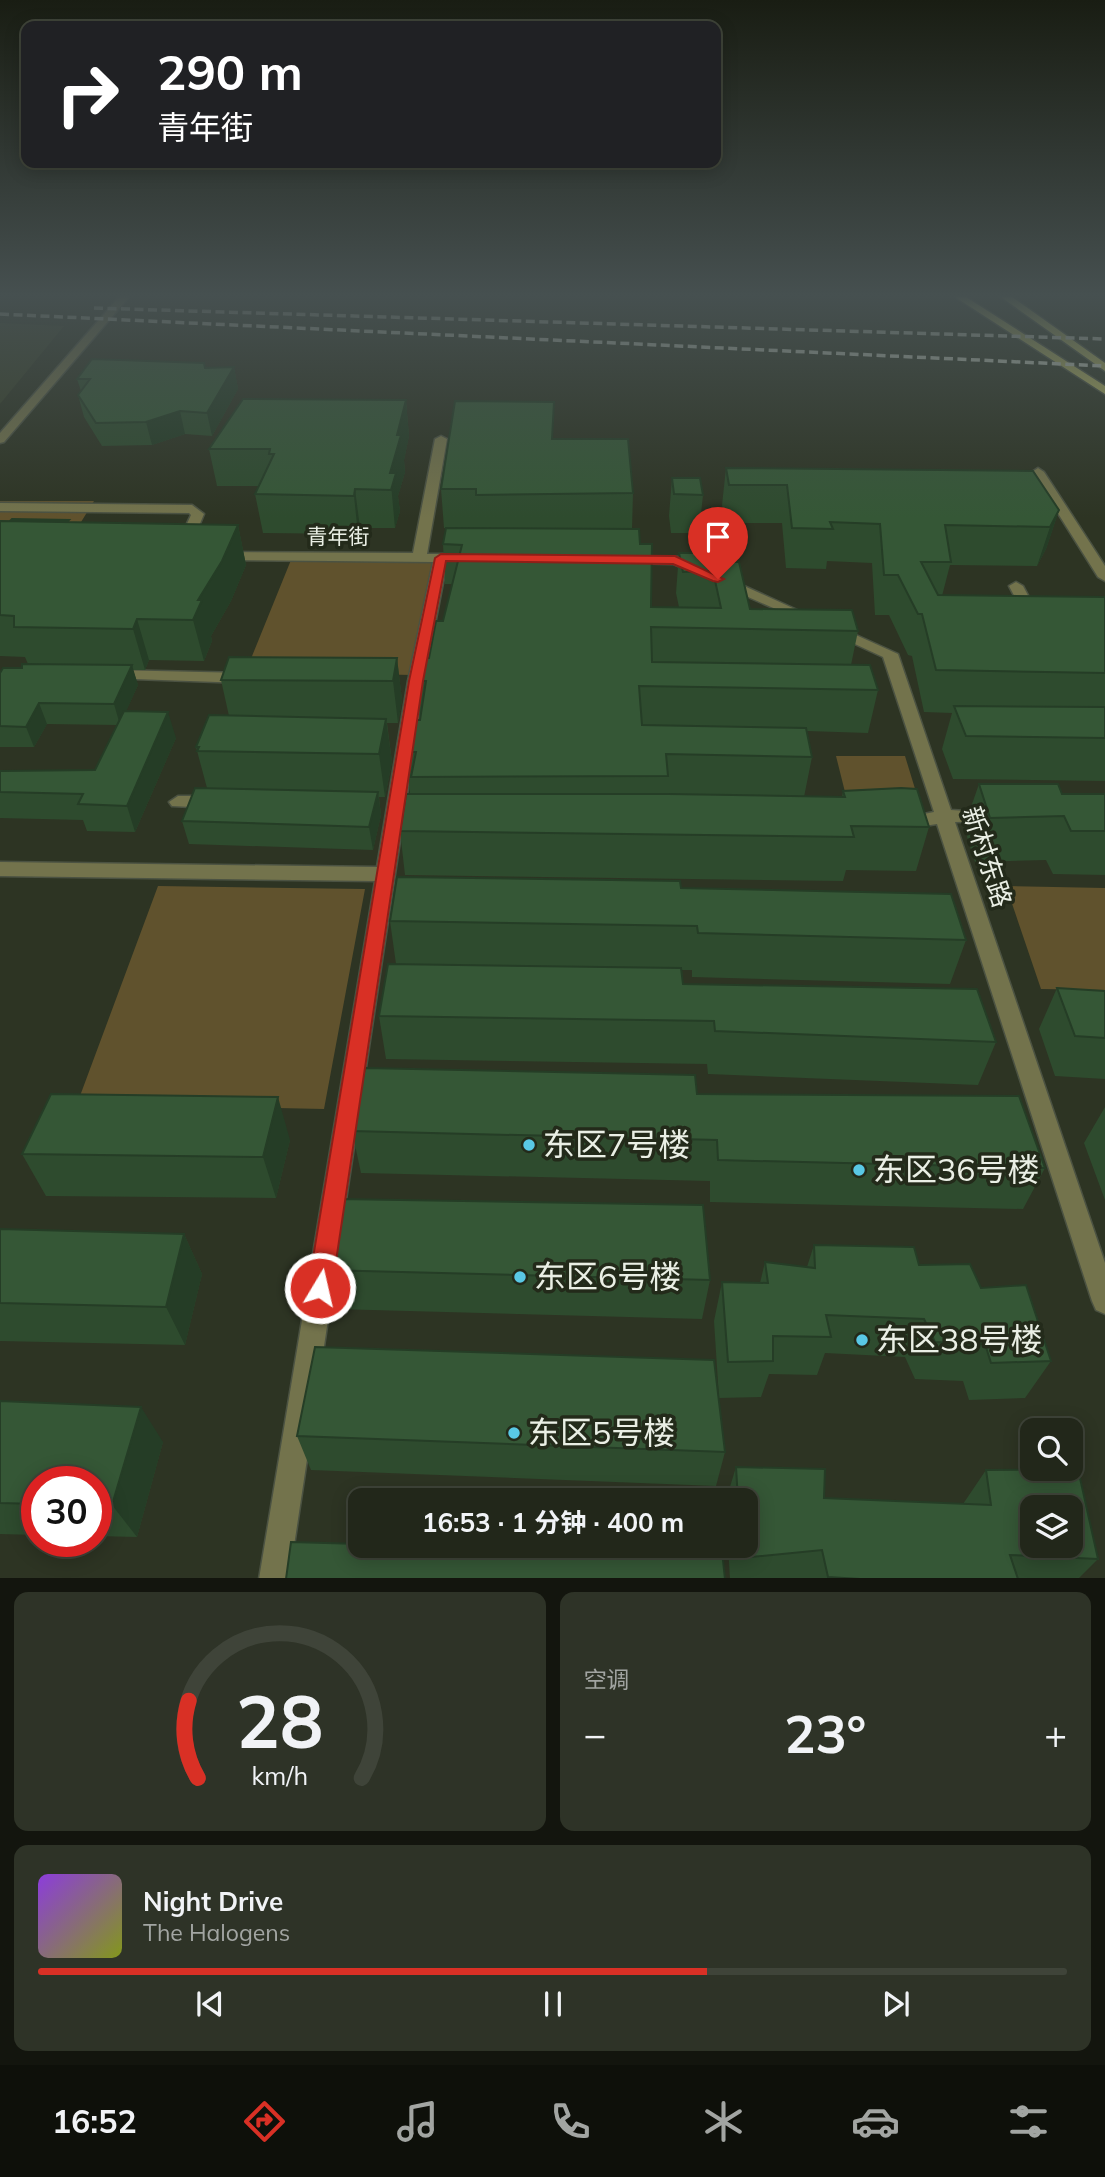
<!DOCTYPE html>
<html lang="zh">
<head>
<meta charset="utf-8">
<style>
  :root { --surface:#22271a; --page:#2e3327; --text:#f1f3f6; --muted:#a2a5a2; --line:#3f4439; --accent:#d93025 }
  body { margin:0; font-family:Mulish,"Noto Sans SC",sans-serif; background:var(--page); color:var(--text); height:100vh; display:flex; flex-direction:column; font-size:26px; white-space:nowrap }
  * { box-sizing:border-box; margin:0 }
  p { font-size:23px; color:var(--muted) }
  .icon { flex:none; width:38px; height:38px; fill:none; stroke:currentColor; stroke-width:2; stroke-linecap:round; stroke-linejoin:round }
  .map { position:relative; height:1578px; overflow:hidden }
  .sheet { display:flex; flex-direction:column; gap:14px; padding:14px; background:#13150e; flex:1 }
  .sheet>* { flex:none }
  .hud { position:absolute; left:21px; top:21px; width:700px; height:147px; border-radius:14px; box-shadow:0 4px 18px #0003,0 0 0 2px var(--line); background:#202124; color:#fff; overflow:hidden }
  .tools { position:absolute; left:1020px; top:1418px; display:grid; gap:14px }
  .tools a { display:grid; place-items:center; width:63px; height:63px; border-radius:14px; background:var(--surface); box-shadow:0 4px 18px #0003,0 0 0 2px var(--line); font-size:35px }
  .speed { position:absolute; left:21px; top:1466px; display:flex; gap:14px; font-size:35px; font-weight:700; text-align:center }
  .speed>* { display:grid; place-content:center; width:91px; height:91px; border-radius:50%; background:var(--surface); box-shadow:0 4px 18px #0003,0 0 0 2px var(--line); line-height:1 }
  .speed .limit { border:10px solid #d22; background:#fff; color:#111 }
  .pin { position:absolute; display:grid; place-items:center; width:60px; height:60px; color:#fff; margin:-72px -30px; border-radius:50% 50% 50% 0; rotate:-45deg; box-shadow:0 0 7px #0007 }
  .pin .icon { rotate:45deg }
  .me { position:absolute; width:77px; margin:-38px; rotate:9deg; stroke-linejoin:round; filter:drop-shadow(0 0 5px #0008) }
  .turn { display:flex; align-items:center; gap:24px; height:147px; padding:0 21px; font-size:32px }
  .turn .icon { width:91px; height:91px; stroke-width:2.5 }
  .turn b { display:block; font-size:49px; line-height:60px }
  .big { font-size:52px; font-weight:700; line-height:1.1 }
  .sheet .card { flex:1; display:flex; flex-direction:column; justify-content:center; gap:10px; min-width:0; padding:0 24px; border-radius:14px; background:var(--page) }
  .sheet .dial { align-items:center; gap:0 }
  .dial svg { height:182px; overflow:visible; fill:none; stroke:var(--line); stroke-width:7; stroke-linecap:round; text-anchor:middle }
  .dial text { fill:var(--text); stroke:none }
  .song { display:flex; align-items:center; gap:21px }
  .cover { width:84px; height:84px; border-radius:10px; background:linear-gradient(135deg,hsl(270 70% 55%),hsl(70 70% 35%)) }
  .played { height:7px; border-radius:4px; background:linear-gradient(90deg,var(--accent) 65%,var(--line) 65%) }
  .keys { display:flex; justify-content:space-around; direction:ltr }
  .heat { display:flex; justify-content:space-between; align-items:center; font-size:38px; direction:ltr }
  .sheet .tiles { flex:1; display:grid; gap:14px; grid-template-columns:1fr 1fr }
  .card:last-child { grid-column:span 2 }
  .trip { position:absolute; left:348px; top:1488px; width:410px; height:70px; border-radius:14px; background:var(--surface); box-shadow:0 4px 18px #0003,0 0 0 2px var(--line); font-weight:700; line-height:70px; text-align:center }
  .dock { display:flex; height:112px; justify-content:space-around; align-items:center; background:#0e100a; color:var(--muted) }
  .dock .icon { width:49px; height:49px }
  .dock .active { color:var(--accent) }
  .dock b { font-size:32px; color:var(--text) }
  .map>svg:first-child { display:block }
  .built { fill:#374029 }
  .green { fill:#60522d }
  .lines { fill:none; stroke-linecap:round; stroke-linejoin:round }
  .minor-casing { stroke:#4b5242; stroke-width:3 }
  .tertiary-casing { stroke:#4b5242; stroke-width:3 }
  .primary-casing { stroke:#4b5242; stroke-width:3 }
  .minor { fill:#73734c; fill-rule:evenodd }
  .tertiary { fill:#73734c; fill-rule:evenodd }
  .primary { fill:#b5b560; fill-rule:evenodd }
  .rail { stroke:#c9cfc3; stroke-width:3.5; stroke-dasharray:9 4.5; stroke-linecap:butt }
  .wall { fill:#2e4b2e }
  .shaded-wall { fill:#253d26 }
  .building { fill:#355736; stroke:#253d26; stroke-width:2; fill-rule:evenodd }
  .route { fill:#d93025; stroke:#8d1f18; stroke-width:2 }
  .poi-dot { fill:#59c8e5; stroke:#232a1a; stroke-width:2.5 }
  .labels { text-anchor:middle; stroke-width:7; stroke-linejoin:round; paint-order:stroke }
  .far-street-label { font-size:21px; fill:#eaefe5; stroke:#232a1a }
  .street-label { font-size:26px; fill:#eaefe5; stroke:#232a1a }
  .near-poi-label { font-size:32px; fill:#eaefe5; stroke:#232a1a; text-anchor:start }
</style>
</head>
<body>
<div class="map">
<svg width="1105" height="1579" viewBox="0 0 1105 1579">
  <rect width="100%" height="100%" fill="#2d3423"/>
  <!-- built -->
  <path class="built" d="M0,323L64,326L0,404Z"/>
  <!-- green -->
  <path class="green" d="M0,501H94L78,527L0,539Z
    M291,560L436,563L411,675L246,671Z
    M836,756H905L920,805L848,804Z
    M158,886L365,889L324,1109L77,1104Z
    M1006,886L1105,888V990L1041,989Z"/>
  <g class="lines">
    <defs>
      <path id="minor" d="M441,436L447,439L427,554H465L472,558L465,562H447L424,681L289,1579H259L375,881L0,876V862L377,867L408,681L433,562L220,560L213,556L220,552L413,553L435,439Z
        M1038,468L1044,472L1105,566V581L1098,577L1032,472Z
        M0,503L192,505L204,514L191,545L184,549L177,545L191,515L189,513L0,511Z
        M630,556L680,557L817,619L815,622H805L673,564L625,563V557Z
        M1016,582L1023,586L1040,618L1038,621H1028L1026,618L1009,586Z
        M836,626L898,654L951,810L996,813L999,817L996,821L955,822L1105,1263V1314L1096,1310L1092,1301L937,824L904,829L898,827L895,823L898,819L934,812L883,657L831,633L829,630Z
        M112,670L245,673L253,678L245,683L106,678L104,675Z
        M178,796H213L222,802L213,808L172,806L169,802Z"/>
      <path id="tertiary" d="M119,297H129L4,442L0,443V433Z"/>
      <path id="primary" d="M955,297H966L1105,386V394Z
        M1001,297H1012L1105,363V371Z"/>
    </defs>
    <!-- minor casing -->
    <use href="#minor" class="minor-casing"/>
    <!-- tertiary casing -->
    <use href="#tertiary" class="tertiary-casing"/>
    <!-- primary casing -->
    <use href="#primary" class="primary-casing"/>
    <!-- minor -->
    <use href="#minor" class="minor"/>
    <!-- tertiary -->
    <use href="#tertiary" class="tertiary"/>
    <!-- primary -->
    <use href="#primary" class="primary"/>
    <!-- rail -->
    <path class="rail" d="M94,308L1105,339
      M0,314L1105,366"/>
  </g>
  <!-- wall -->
  <path class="wall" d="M234,367L238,389L212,436L185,434L152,445L102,446L84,417L78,395L81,391L77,379L205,368Z
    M406,400L409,436L404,460L405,472L398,496L400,511L395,528H360L358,534L263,533L255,494L259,486H217L209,449Z
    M554,439L633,493L632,529L640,544L651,607H679L676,593L679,553L710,568L711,562L750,609L858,631L851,665L878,690L868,733L807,731L812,757L804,797H842L843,791L929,827L916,871L846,870L843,881L405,875L400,831L410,794L405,752L420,720L416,681L429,658L443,621L452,584H445L443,544L477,529L444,528L441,489Z
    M726,468L1059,510L1046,549L1037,566L950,565L942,596L1105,597V781L953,779L942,749L952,713L924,712L912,656L908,655L889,615H875L872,563L827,561L826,569L786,568L782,523H725L722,505Z
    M672,478L703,495L699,533H671L669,516Z
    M69,520V522L238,525L246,565L231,601L211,636L212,641L204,661L149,660L145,670H133L138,685L126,711L176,738L135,832L87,831L83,820L0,818V771L95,770L117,725L47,724L34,747H0V673L22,668L28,664L25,657L0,656V521Z
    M397,658L402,700L398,723H387L392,762L385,797H379L381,815L373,850L189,844L182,821L207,788L196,747L229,716L221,680Z
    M979,784L1062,794H1105V875L1053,874L1046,860L975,862L964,827Z
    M681,888L966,940L950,984L692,977V970H682L683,984L996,1042L978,1085L708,1074L707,1064L386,1059L379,1016L396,964L390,921Z
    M1057,988L1105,991V1079L1055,1076L1039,1029Z
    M697,1094L1045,1168L1023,1209L710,1202V1181L361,1173L352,1131Z
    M1105,1107V1200L1084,1143Z
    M290,1140L276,1198L46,1196L22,1154Z
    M0,1229L184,1234L202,1274L185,1345L0,1341Z
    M814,1245L919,1265L1051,1361L1025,1398L969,1400L963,1381L915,1379L905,1357L825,1353L817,1375L769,1374L761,1397L719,1398L714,1321L722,1282L760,1283L765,1262L807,1267Z
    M324,1270L710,1280L702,1319L335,1309Z
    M0,1401L163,1442L137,1537L96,1536V1482H37V1535L0,1534Z
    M297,1436L725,1452L716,1486L311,1470Z
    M736,1467L824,1498L963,1504L986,1470L1098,1559L1078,1579H730L728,1545H746V1500H726Z"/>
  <!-- shaded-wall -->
  <path class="shaded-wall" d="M234,367L238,389L212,436L207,413Z
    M406,400L409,436L404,460L405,472L398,496L400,511L395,528L390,473L397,435Z
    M180,411L185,434L152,445L146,422Z
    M355,489L360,528L358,534L354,496Z
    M1059,510L1046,549L1037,566L1050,527Z
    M238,525L246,565L231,601L211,636L212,641L204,661L193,620L198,600Z
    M137,619L149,660L145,670L133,629Z
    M397,658L402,700L398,723L393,681Z
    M132,665L138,685L120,725L114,704Z
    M39,703L47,724L34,747L26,727Z
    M168,712L176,738L135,832L127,806Z
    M386,719L392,762L385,797L379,754Z
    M378,792L381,815L373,850L369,827Z
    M278,1097L290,1140L276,1198L263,1157Z
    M184,1234L202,1274L185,1345L166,1307Z
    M141,1407L163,1442L137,1537L112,1505Z"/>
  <!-- building -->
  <path class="building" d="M92,359L204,363L205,368L234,367L207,413L180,411L146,422L96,423L78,395L90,379H77Z
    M243,399L406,400L397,435H401L390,473H396L391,490L355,489L354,496L255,494L274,454H269L270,449H209Z
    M455,401L554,402L552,439H628L633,493L476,495V489H441Z
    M726,468L1033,471L1059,510L1050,527L945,525L951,562H921L938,595L1105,597V673L936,670L922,614H918L898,575H884L880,524L830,522L833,529L792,528L787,485H729Z
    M672,478H700L703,495L674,494Z
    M12,519L69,520L67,522L10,521Z
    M0,521L238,525L222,561L198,600H202L193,620L137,619L133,629L14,627V616L0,615Z
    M446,528L639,529L640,544H652L651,607L721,608L711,562H739L750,609L852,610L858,631L651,627L652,662L870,665L878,690L639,686L642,725L806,728L812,757L666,754L668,776L411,777L416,752H405L410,720H420L426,681H416L420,658H429L436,621H443L462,545L443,544Z
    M679,553H707L711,571L683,572Z
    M229,657L397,658L393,681L221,680Z
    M22,664L132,665L114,704L39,703L26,727L0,726V673L3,668H22Z
    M954,706L1105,707V738L966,736Z
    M124,711L168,712L127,806L78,804L83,794L0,792V771L95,770Z
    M209,715L386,719L379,754L197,751L199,747H196Z
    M979,784H1058L1062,794H1105V831H1071L1064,816L990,818Z
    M195,788L378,792L369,827L182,821Z
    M901,788L917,789L929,827L851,826L854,837L400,831L406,794H669L845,797L843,791Z
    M397,877L680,881L681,888L951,894L966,940L698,933L697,926L390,921Z
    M388,964L681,968L683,984L977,989L996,1042L715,1031L714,1021L379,1016Z
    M1057,988L1105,991V1038L1075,1036Z
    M365,1068L695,1075L697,1094L1019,1096L1045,1168L718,1160L717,1140L352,1131Z
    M51,1094L278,1097L263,1157L22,1154Z
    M338,1199L703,1205L710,1280L324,1270Z
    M0,1229L184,1234L166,1307L0,1303Z
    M814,1245L914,1247L919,1265L970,1264L981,1288L1026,1285L1051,1361L991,1363L985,1344L935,1342L924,1319L826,1315L831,1337L773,1336V1361L728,1362L722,1282L768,1283L765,1262L815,1268Z
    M315,1347L714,1360L725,1452L297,1436Z
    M0,1401L141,1407L112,1505H96V1482H37V1504L0,1503Z
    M736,1467L825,1469L824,1498L991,1505L986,1470L1078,1469L1098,1559L1010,1555L1018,1579H860L828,1577L822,1550L741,1558V1545H746V1500H738ZM1032,1507H1071V1545H1032Z
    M291,1542L360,1544V1545H433L722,1551L725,1579H286Z"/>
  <!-- sky -->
  <linearGradient id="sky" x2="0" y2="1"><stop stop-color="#191d13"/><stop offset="0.57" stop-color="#465050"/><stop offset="1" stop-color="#465050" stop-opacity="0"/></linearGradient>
  <rect width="1105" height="518" fill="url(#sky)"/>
  <!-- route -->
  <path class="route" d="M441,554L675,556L724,579L718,582L713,581L673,564L446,561L423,681L332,1288L328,1297L320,1300L312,1297L308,1288L409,681L435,558Z"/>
  <!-- markers -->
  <g class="poi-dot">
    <circle cx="529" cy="1145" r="7"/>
    <circle cx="859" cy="1170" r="7"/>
    <circle cx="520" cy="1277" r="7"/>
    <circle cx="862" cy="1340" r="7"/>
    <circle cx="514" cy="1433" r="7"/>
  </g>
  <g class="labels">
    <!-- far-street labels -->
    <g class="far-street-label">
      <text x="338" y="544">青年街</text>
    </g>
    <!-- street labels -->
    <g class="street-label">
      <text transform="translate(987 857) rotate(72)" y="9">新村东路</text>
    </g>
    <!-- near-poi labels -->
    <g class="near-poi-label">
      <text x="543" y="1156">东区7号楼</text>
      <text x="873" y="1181">东区36号楼</text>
      <text x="534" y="1288">东区6号楼</text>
      <text x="876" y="1351">东区38号楼</text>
      <text x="528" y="1444">东区5号楼</text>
    </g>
  </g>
</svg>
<div class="tools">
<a><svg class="icon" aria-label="search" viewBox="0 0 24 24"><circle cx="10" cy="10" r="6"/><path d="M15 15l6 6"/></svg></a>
<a><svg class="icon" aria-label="layers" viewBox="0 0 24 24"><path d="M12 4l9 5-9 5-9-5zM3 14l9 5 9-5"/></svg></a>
</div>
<div class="speed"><div class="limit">30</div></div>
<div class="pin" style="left:718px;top:579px;background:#d93025"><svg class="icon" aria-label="arrive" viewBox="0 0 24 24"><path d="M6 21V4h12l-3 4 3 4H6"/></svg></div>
<svg class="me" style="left:320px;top:1288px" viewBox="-20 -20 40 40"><circle r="17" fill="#d93025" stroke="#fff" stroke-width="3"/><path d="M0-11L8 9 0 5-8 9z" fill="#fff"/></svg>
<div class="trip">16:53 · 1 分钟 · 400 m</div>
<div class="hud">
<div class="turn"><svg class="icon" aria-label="right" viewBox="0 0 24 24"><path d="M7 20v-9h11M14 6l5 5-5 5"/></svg><div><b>290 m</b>青年街</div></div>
</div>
</div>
<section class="sheet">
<div class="tiles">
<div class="card dial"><svg viewBox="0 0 100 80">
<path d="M14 69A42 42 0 1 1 86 69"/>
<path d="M14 69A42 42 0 0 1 10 35" stroke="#d93025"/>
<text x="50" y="56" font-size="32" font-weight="700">28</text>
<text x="50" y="72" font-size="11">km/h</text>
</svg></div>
<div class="card"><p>空调</p>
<div class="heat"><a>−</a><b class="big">23°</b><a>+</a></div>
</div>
<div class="card">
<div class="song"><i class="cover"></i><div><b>Night Drive</b><p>The Halogens</p></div></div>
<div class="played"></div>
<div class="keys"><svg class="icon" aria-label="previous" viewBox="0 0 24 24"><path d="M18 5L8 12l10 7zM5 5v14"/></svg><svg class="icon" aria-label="pause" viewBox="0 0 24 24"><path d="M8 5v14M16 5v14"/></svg><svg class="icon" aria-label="next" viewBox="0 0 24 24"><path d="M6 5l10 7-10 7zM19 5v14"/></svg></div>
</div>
</div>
</section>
<nav class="dock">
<b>16:52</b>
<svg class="icon active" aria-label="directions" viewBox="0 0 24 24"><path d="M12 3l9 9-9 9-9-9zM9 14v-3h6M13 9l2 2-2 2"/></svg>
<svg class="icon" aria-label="music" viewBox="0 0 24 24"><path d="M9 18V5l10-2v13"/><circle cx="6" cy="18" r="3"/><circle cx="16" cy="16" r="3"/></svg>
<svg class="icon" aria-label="phone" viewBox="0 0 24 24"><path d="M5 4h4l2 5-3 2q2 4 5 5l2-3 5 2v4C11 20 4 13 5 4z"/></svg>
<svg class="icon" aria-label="climate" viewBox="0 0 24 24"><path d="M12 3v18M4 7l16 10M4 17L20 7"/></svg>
<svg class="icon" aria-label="car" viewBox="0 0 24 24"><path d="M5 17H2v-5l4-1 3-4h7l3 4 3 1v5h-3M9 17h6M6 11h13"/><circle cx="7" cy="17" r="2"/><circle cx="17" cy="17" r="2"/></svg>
<svg class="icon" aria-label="filters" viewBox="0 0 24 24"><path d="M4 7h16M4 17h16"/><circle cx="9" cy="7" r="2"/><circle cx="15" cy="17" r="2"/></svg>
</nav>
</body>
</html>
